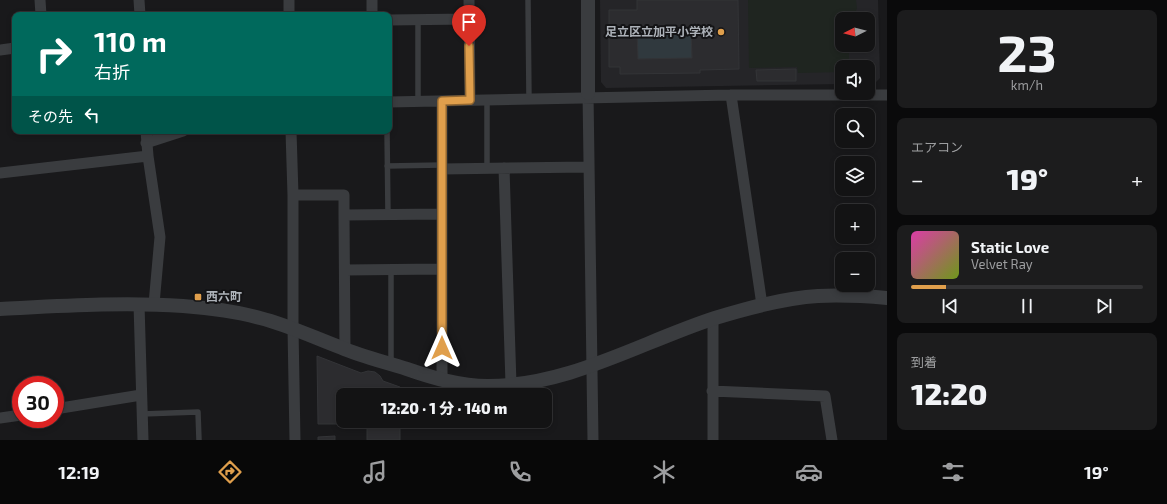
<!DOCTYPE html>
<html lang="ja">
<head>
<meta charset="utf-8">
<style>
  :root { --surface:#131314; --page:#1c1c1d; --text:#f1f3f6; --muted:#9d9ea0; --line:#323234; --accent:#e09f4c }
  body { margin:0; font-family:"Exo 2","Noto Sans JP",sans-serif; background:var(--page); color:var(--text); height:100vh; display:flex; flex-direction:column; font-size:15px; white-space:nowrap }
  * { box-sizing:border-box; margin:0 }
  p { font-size:13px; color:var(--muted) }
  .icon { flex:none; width:22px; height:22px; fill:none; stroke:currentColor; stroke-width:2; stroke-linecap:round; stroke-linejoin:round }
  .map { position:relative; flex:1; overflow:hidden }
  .panel { display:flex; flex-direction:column; gap:10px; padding:10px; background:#0a0a0b; width:280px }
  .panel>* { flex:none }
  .banner { position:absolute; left:12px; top:12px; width:380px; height:122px; border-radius:8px; box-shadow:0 2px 6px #0003,0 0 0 1px var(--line); background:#00695c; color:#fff; overflow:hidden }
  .needle { width:26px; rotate:264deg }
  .tools { position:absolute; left:835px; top:12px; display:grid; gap:8px }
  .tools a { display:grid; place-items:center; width:40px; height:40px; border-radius:8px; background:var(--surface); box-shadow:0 2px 6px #0003,0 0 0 1px var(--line); font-size:20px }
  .speed { position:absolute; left:12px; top:376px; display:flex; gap:8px; font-size:20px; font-weight:700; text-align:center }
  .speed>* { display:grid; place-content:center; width:52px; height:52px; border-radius:50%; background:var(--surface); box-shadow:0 2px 6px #0003,0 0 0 1px var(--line); line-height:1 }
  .speed .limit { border:6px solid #d22; background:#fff; color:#111 }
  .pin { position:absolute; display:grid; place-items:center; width:34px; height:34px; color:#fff; margin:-41px -17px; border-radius:50% 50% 50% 0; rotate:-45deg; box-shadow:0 0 4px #0007 }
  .pin .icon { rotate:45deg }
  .me { position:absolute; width:44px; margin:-22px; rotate:0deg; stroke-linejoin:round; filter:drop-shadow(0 0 3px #0008) }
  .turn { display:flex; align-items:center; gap:14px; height:84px; padding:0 16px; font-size:18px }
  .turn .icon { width:52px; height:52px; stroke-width:2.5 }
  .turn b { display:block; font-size:28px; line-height:34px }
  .then { display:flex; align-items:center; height:38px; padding:0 16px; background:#0003; gap:8px; font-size:15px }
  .big { font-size:30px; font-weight:800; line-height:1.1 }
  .panel .card { flex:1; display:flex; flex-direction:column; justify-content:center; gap:6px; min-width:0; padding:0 14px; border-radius:8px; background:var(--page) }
  .panel .dial { align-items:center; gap:0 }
  .dial b { font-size:52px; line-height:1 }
  .song { display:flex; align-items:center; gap:12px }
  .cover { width:48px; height:48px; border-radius:6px; background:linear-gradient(135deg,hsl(320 70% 55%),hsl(80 70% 35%)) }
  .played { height:4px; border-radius:2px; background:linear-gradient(90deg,var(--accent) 15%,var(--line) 15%) }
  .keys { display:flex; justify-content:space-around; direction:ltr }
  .heat { display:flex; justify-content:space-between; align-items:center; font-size:22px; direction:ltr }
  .trip { position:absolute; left:336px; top:388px; width:216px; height:40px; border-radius:8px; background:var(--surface); box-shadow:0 2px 6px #0003,0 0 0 1px var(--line); font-weight:800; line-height:40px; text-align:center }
  .dock { display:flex; height:64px; justify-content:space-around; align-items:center; background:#080808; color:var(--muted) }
  .dock .icon { width:28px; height:28px }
  .dock .on { color:var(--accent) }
  .dock b { font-size:18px; color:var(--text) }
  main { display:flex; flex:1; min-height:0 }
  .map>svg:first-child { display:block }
  .built { fill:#252528; fill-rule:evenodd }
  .green { fill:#1f2520 }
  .water { fill:#30393e }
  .building { fill:#2c2c2f; stroke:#333437; fill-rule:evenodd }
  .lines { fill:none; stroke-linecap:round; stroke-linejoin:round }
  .service { stroke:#3a3c3f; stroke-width:5.5 }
  .minor { stroke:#3a3c3f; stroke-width:11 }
  .tertiary { stroke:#3a3c3f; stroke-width:14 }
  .route-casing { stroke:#926731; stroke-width:10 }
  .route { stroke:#e09f4c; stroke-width:7 }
  .poi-dot { fill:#e09f4c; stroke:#141416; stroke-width:1.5 }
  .labels { text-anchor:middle; stroke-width:4; stroke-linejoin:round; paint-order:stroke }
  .poi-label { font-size:12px; font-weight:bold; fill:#adb2b9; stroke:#141416; text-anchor:end }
</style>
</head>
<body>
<main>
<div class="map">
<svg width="887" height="440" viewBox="0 0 887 440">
  <rect width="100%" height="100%" fill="#19191b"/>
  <!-- built -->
  <path class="built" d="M600,0H878L880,78L874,84H868V67H842V84L606,88L601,82ZM842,19H868V45H842Z"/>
  <!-- green -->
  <path class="green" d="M748,0H856L857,8L853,19H842V45H849V67H842V72L798,73L797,67L749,68Z"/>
  <!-- water -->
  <path class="water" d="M691,31L692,58L638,59L637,32Z"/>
  <!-- building -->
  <path class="building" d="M637,0H738L739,69L700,70V73L620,74V67H609V10H637ZM691,31L692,58L638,59L637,32Z
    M796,69V81H757L756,70Z
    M317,356L361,373L368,371L375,372L380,376L383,381L400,387V395H343V403H340V424H318Z
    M367,421H400V440H367Z
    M335,436V440H318V437Z"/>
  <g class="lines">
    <!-- service -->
    <path class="service" d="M528,0L529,99
      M418,20V101
      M487,100V168
      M387,131L388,215
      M387,166L442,165
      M391,270V364
      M142,414L198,412L199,440"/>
    <!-- minor -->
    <path class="minor" d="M40,0L41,15
      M139,0L140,15
      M289,0V15
      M372,0V15
      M469,0L470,100
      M389,20L469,19
      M0,50L15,48
      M588,93L593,440
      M731,95L762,305
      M389,102L731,95H887
      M146,131L148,156L160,237L154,304
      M291,131L293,195V328L295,440
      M146,143L183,131
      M504,168L511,384
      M442,169L588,167
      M0,173L148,156
      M293,195H344V215
      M345,270L442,269
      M139,304L143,440
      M345,350L344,215L442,214
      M442,379V101
      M712,391L825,396L832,440
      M55,409L141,395
      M0,418L21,415
      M713,440V319"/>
    <!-- tertiary -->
    <path class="tertiary" d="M588,0V93
      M0,309C61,306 122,302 183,306C209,308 235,311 260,318C288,325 315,338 342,348C363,357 386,362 407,369C433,378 460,386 488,386C569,386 641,342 715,318C748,308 784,298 818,296C841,295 864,296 887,298"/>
  </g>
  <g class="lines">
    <defs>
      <path id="route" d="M442,348V101L470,100L469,46"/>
    </defs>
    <!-- route casing -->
    <use href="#route" class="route-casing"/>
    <!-- route -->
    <use href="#route" class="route"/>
  </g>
  <!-- markers -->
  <g class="poi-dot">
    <circle cx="721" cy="32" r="4"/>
    <rect x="194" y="293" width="8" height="8" rx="2"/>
  </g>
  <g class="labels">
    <!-- poi labels -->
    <g class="poi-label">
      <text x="713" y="36">足立区立加平小学校</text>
      <text x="206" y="301" text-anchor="start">西六町</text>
    </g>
  </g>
</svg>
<div class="tools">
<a><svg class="needle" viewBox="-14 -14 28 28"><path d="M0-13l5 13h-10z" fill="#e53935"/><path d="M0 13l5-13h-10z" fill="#9d9ea0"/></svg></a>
<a><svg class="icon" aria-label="sound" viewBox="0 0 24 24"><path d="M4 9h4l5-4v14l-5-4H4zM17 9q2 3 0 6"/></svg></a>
<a><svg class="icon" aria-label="search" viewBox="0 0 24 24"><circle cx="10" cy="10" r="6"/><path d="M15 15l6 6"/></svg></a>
<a><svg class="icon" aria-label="layers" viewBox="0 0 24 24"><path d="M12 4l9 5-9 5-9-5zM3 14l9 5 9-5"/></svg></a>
<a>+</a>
<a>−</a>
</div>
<div class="speed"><div class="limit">30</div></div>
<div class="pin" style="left:469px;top:46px;background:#d93025"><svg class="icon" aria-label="arrive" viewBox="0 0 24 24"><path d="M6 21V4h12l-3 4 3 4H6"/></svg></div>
<svg class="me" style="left:442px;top:348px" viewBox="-20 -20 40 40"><path d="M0-17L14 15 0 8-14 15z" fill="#e09f4c" stroke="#fff" stroke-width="4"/></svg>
<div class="trip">12:20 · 1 分 · 140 m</div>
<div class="banner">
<div class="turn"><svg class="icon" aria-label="right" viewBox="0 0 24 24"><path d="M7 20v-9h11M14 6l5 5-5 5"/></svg><div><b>110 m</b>右折</div></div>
<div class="then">その先<svg class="icon" aria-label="left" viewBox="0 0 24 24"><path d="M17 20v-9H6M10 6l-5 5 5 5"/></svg></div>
</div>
</div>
<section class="panel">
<div class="card dial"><b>23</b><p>km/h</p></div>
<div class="card"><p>エアコン</p>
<div class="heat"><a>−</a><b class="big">19°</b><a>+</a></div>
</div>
<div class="card">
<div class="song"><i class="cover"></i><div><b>Static Love</b><p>Velvet Ray</p></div></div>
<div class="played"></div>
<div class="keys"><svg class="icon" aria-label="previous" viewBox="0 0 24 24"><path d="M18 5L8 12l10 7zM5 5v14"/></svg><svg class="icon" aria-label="pause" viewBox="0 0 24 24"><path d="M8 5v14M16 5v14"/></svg><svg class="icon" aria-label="next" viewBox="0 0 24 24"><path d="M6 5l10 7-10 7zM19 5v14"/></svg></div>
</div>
<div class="card"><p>到着</p><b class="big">12:20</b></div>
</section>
</main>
<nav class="dock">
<b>12:19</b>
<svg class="icon on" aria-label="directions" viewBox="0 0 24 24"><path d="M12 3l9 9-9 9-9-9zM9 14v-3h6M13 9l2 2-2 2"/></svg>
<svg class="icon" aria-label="music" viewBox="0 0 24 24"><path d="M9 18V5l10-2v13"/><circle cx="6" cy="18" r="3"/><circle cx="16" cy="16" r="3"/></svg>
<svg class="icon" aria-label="phone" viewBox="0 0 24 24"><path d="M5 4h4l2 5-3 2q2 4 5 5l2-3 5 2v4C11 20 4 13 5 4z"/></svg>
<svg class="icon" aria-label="climate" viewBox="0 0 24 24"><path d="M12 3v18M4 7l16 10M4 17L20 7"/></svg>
<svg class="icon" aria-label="car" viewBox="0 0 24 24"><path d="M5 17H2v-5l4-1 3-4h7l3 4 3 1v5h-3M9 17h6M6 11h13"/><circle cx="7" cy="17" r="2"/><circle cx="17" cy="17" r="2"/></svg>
<svg class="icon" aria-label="filters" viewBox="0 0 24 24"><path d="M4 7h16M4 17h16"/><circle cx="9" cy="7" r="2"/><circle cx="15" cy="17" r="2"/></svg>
<b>19°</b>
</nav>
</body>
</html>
